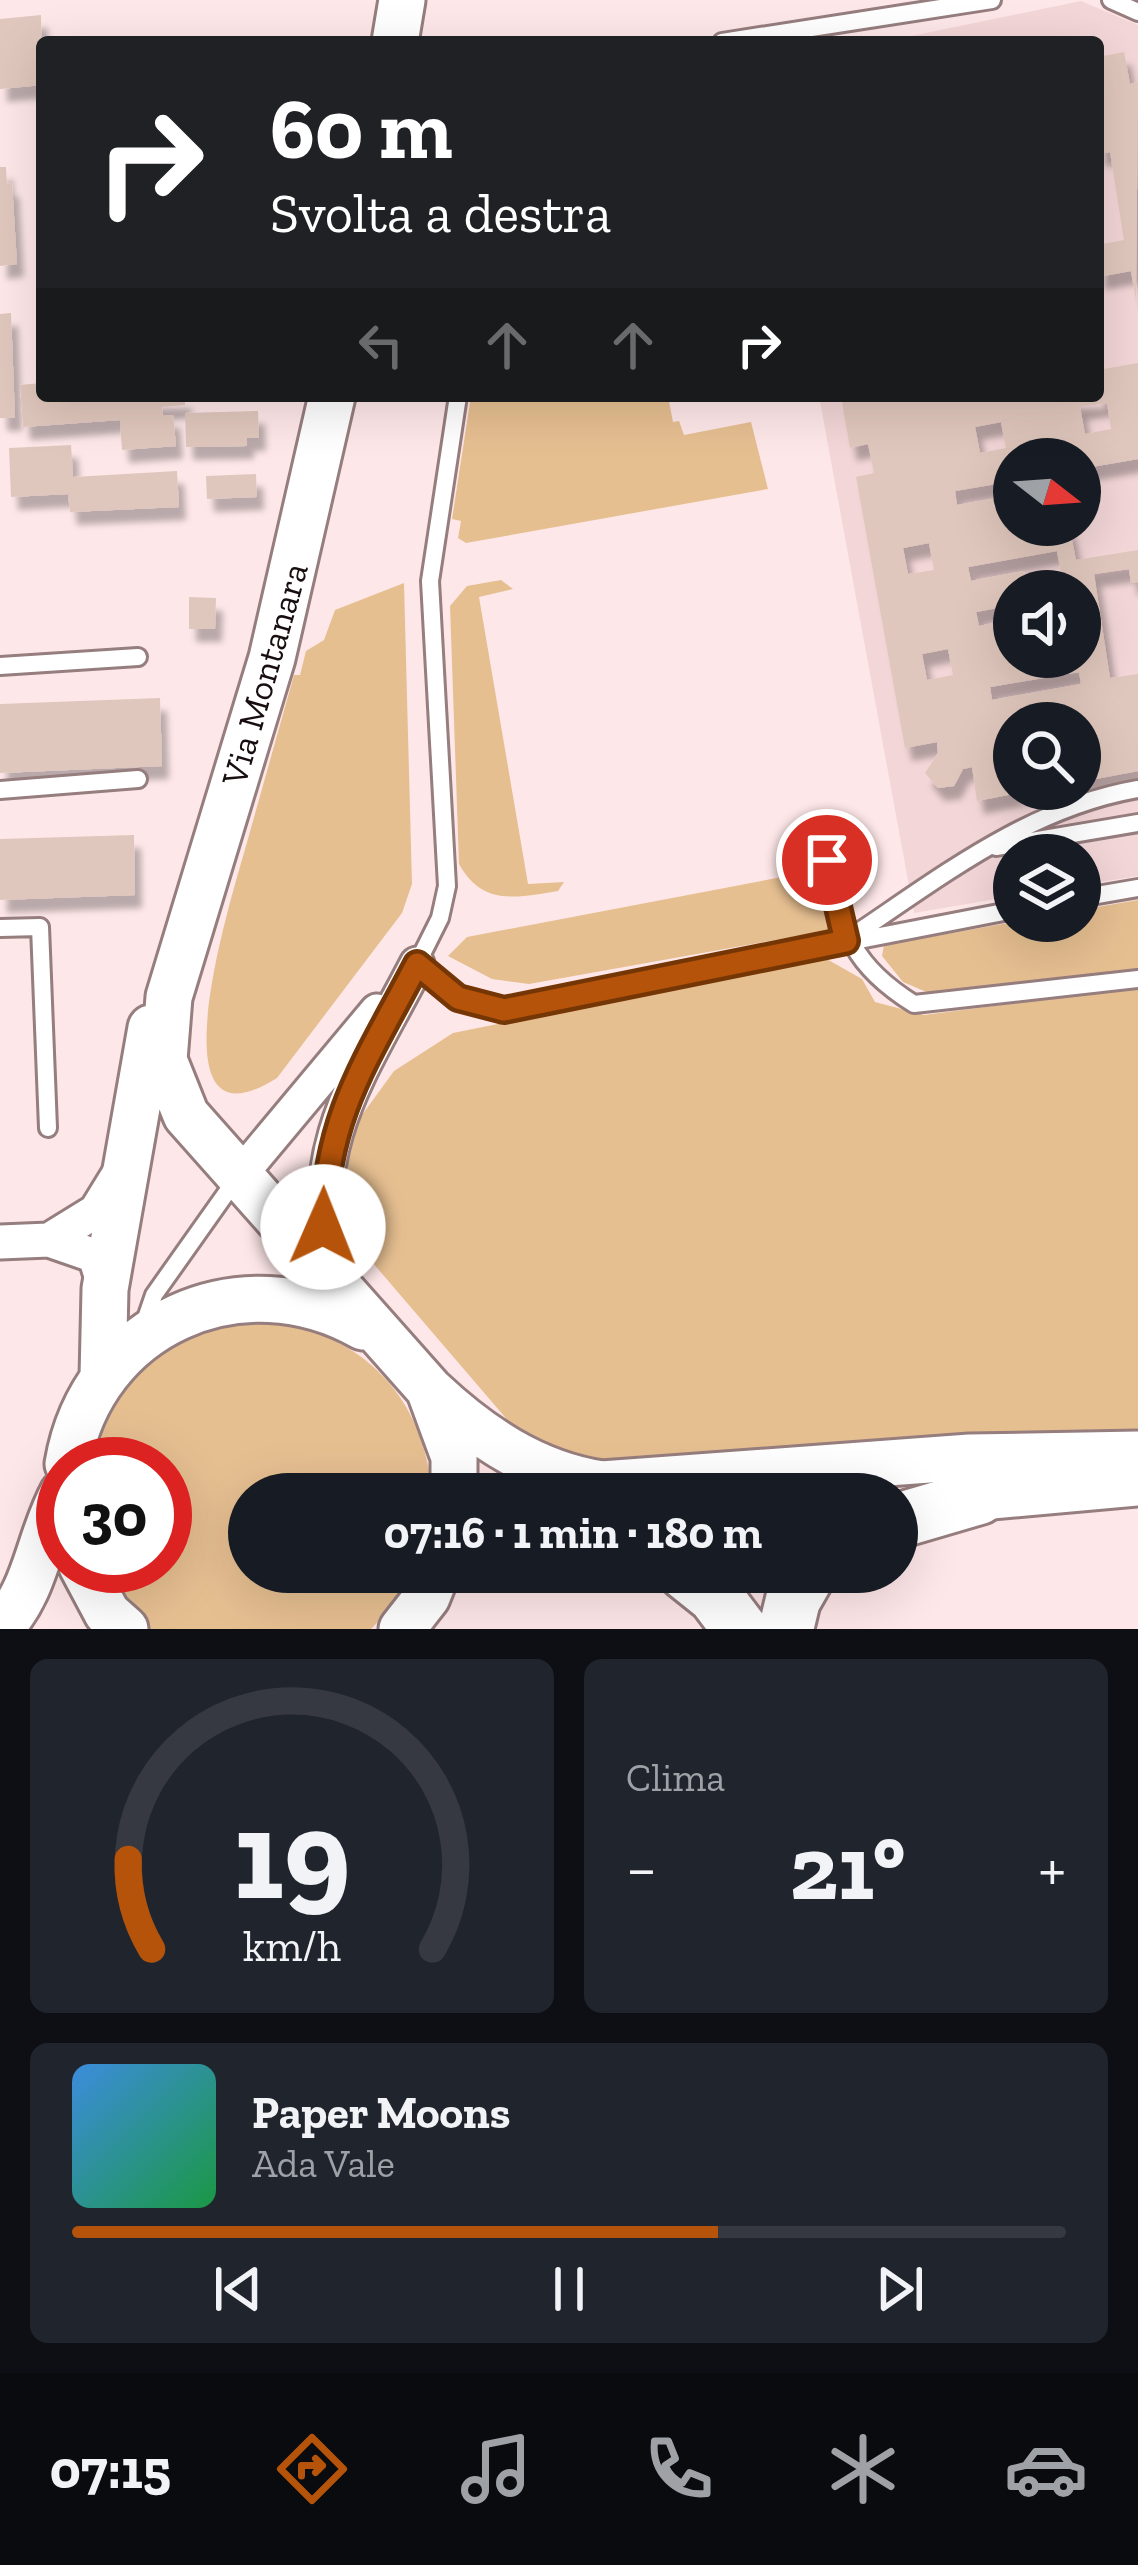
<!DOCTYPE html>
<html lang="it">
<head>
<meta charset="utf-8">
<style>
  :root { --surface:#171b24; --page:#20242c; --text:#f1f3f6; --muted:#9ea1a6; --line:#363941; --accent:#b45309 }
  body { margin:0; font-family:"Zilla Slab",serif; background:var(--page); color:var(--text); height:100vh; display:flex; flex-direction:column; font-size:45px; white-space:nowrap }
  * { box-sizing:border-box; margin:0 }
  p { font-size:39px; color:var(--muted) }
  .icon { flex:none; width:66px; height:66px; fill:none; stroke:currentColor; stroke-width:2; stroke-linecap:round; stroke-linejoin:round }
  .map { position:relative; height:1629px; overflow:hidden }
  .panel { display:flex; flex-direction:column; gap:30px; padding:30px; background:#0d0f14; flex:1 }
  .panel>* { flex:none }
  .banner { position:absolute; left:36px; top:36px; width:1068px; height:366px; border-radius:12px; box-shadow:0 12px 48px #0002; background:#202124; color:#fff; overflow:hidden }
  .needle { width:78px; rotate:107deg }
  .fabs { position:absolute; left:993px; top:438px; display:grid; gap:24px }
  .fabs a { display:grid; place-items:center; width:108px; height:108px; border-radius:50%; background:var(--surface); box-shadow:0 12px 48px #0002; font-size:60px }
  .speed { position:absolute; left:36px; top:1437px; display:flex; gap:24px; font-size:60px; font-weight:700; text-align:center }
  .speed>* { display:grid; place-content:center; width:156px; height:156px; border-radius:50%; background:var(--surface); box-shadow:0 12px 48px #0002; line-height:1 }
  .speed .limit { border:18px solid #d22; background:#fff; color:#111 }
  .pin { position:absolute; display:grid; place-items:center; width:102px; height:102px; color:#fff; margin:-51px; border:6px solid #fff; border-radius:50%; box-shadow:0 3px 12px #0007 }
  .me { position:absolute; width:132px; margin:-66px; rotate:1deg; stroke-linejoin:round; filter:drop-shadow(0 0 9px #0008) }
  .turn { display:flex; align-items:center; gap:42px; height:252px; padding:0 36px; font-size:54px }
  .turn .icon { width:156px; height:156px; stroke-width:2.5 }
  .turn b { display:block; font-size:84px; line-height:102px }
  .lanes { display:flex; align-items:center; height:114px; padding:0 36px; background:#0003; justify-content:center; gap:60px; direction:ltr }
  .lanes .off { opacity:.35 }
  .big { font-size:90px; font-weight:700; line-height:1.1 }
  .panel .widget { flex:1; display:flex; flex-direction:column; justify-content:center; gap:18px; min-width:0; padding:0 42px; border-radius:18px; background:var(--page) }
  .panel .dial { align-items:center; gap:0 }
  .dial svg { height:312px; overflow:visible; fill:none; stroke:var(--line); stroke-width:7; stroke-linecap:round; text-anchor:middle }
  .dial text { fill:var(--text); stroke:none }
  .song { display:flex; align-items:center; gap:36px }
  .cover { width:144px; height:144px; border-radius:18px; background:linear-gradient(135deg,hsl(210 70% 55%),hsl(140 70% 35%)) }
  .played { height:12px; border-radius:6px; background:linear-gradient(90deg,var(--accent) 65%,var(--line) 65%) }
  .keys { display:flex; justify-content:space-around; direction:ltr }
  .heat { display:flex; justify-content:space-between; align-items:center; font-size:66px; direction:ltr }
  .panel .tiles { flex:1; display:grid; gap:30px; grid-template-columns:1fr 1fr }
  .widget:last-child { grid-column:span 2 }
  .trip { position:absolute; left:228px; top:1473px; width:690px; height:120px; border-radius:60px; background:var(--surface); box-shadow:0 12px 48px #0002; font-weight:700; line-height:120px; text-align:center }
  .tab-bar { display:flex; height:192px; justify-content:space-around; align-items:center; background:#090b0e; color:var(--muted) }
  .tab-bar .icon { width:84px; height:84px }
  .tab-bar .on { color:var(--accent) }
  .tab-bar b { font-size:54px; color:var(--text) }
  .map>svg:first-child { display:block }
  .built { fill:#f3d6d7; fill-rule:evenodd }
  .green { fill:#e6bf91 }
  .building { fill:#e0c7bd; fill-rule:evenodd; filter:url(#shadow) }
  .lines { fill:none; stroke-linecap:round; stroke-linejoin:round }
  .service-casing { stroke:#967d7e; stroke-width:22 }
  .minor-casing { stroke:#967d7e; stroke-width:39 }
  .secondary-casing { stroke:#967d7e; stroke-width:51 }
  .trunk-casing { stroke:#967d7e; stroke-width:60 }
  .service { stroke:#fff; stroke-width:16 }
  .minor { stroke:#fff; stroke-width:33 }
  .secondary { stroke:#fff; stroke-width:45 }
  .trunk { stroke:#fff; stroke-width:54 }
  .route-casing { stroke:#753606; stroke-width:30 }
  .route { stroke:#b45309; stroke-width:21 }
  .labels { text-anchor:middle; stroke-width:12; stroke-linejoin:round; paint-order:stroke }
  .street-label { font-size:36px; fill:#180e0f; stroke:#fff }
</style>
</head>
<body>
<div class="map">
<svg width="1138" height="1629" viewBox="0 0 1138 1629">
  <defs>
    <filter id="shadow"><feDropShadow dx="7" dy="13" stdDeviation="3" flood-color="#0004"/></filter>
  </defs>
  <rect width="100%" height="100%" fill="#fee7e8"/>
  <!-- built -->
  <path class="built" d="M1081,1L1138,25V876L1080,885V855H1014V896L914,913L819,396H1098V42H882ZM1014,459H1080V525H1014ZM1014,591H1080V657H1014ZM1014,723H1080V789H1014Z"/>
  <!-- green -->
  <path class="green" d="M471,396H668L673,422L679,421L684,435L751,422L768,489L466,543L458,538L461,521L452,519Z
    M501,580L513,589L479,597L528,884L564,882L558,891C517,898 482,906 459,864L450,606L467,586Z
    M404,583L412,884L402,913L277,1078C144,1162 238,878 249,835C264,782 279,728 294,675H300L306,651L324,640L335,610Z
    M819,870L831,930L529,984L492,979L448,956L467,937Z
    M1138,900V973L931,994L903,982L882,956L884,945L1019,921H1080V910Z
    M825,958L862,979L875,1002L924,1015L1138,987V1438L607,1470L551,1452L510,1423L366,1255L350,1206L348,1164L359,1119L394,1071L453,1033Z
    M269,1320C364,1335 425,1398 432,1494H249V1572H415L397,1602L371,1629H141L96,1566H165V1464H84C129,1362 155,1331 269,1320Z"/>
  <!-- building -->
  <path class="building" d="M41,15L42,85L0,89V19Z
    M1124,52L1130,84L1138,82L1136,300L1131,271L1098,277V245L1124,240L1110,152L1098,154V57Z
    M0,167H6L7,184L12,183L17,264L0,266Z
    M11,313L15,418H0V314Z
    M1138,363V459L1080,469V459H1014V481L955,491L957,505L1014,495V525H1069L1076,560L1138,550V582L1131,583L1129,569L1094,574L1110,678L1138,674V771L1080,782V723H1014V789L1029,791L977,801L972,767L963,769L954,786L938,788L925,773L938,753L937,742L905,748L856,477L874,473L868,444L850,448L841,396H1098V370ZM1107,403L1111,429L1085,434L1080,407ZM1001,422L1006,448L980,453L975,427ZM929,543L934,570L908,574L903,548ZM1057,551L1062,579L1026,586L1024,571L971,581L968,567ZM1014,591H1080V657H1014V619L979,626L976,612L1014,605ZM948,649L953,675L927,680L922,654ZM1079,672L1081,684L992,700L990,687Z
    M42,383V396H185V405L162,407L163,415H173L176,446L122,450L120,420L23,427L20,385Z
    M258,411L259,438H247V446L186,447L185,413Z
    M71,445L73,477L177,471L179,507L70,512L68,494L11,497L9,448Z
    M256,474L257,497L207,499L206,476Z
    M189,597L216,598L215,629H189Z
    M160,698L162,766L0,773V704Z
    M134,835L135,895L0,900V839Z"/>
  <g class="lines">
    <defs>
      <path id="service" d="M1111,0L1138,12
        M722,42L992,0
        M458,396L430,581L447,886L440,918L417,964L458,998L504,1009L1014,910
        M0,666L138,657
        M0,790L138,779
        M996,847L1138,823
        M827,859C843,929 848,963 914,1004L1138,979
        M1080,898L1138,888
        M0,928L40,927L48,1128
        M851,937C941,877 1028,808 1138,789
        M142,1330L154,1295L239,1175"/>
      <path id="minor" d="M240,1175L377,1011
        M49,1240L96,1211L120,1172
        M0,1242L49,1240L95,1256L105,1289
        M329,1277C309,1137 356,1082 417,964"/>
      <path id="secondary" d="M395,42L402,0
        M332,396L272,658L169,997L164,1060L186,1115L429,1389L454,1457V1494
        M103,1377L105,1289L151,1028
        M431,1391C480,1437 535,1474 602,1484L970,1457L1138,1454
        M68,1464C92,1323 242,1258 363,1327
        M948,1500L1138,1483
        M82,1566L107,1613L125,1629
        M0,1628C37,1590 38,1539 63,1493
        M402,1629L427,1597L437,1572"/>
      <path id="trunk" d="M897,1521L979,1497
        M685,1572L715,1596L740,1629
        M786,1629L793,1600L809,1572"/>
    </defs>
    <!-- service casing -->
    <use href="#service" class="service-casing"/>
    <!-- minor casing -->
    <use href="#minor" class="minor-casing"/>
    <!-- secondary casing -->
    <use href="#secondary" class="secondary-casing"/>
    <!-- trunk casing -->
    <use href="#trunk" class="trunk-casing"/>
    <!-- service -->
    <use href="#service" class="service"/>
    <!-- minor -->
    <use href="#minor" class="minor"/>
    <!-- secondary -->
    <use href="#secondary" class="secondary"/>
    <!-- trunk -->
    <use href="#trunk" class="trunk"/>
  </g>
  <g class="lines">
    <defs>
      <path id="route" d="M323,1227C327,1113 366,1062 417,964L458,998L504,1010L846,941L827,860"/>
    </defs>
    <!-- route casing -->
    <use href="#route" class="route-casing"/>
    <!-- route -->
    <use href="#route" class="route"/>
  </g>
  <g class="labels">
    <!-- street labels -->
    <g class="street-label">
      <text transform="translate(264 674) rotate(-74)" y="13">Via Montanara</text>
    </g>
  </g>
</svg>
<div class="fabs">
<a><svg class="needle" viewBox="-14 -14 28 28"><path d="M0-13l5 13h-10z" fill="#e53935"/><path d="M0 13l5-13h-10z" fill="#9ea1a6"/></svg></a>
<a><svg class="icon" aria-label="sound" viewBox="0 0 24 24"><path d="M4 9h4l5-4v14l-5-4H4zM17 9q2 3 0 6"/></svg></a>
<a><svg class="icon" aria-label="search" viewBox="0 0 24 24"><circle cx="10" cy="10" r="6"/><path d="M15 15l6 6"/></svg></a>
<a><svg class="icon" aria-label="layers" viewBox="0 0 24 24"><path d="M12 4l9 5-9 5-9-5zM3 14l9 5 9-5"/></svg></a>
</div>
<div class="speed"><div class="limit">30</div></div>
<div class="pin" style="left:827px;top:860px;background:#d93025"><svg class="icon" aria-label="arrive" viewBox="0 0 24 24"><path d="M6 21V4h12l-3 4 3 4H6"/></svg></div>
<svg class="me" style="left:323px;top:1227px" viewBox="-20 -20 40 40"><circle r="19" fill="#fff"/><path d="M0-13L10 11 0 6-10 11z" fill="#b45309"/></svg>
<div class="trip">07:16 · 1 min · 180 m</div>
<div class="banner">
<div class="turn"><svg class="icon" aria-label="right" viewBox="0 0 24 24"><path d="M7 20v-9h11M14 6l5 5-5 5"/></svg><div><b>60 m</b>Svolta a destra</div></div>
<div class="lanes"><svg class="icon off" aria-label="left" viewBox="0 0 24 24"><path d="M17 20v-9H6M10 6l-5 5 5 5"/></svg><svg class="icon off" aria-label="ahead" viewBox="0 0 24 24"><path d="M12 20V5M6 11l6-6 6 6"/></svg><svg class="icon off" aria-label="ahead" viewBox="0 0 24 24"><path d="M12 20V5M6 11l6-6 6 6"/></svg><svg class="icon" aria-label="right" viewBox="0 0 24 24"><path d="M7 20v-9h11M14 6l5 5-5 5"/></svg></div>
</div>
</div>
<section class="panel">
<div class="tiles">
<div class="widget dial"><svg viewBox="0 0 100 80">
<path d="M14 69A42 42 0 1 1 86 69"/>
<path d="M14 69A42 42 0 0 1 8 46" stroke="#b45309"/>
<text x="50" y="56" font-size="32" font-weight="700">19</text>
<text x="50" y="72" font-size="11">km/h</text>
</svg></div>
<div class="widget"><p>Clima</p>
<div class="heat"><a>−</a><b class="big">21°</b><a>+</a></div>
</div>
<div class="widget">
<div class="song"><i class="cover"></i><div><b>Paper Moons</b><p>Ada Vale</p></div></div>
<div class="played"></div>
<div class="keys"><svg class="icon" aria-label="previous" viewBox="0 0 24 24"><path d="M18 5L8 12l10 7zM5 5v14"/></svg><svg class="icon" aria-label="pause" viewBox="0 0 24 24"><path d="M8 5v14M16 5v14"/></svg><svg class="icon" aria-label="next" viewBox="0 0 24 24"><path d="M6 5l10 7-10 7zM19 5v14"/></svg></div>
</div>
</div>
</section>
<nav class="tab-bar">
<b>07:15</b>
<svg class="icon on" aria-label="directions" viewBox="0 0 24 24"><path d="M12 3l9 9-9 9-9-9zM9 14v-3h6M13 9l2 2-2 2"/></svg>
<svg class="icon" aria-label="music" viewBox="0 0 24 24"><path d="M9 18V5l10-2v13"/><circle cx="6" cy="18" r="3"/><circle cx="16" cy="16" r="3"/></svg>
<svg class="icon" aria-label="phone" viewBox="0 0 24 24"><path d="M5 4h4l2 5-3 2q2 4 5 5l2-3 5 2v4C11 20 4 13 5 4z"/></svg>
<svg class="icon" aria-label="climate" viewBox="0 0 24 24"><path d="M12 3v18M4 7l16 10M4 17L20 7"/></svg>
<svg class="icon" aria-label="car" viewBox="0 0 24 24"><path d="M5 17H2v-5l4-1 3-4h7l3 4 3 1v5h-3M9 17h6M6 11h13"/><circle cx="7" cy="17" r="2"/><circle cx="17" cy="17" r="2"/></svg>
</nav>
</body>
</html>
